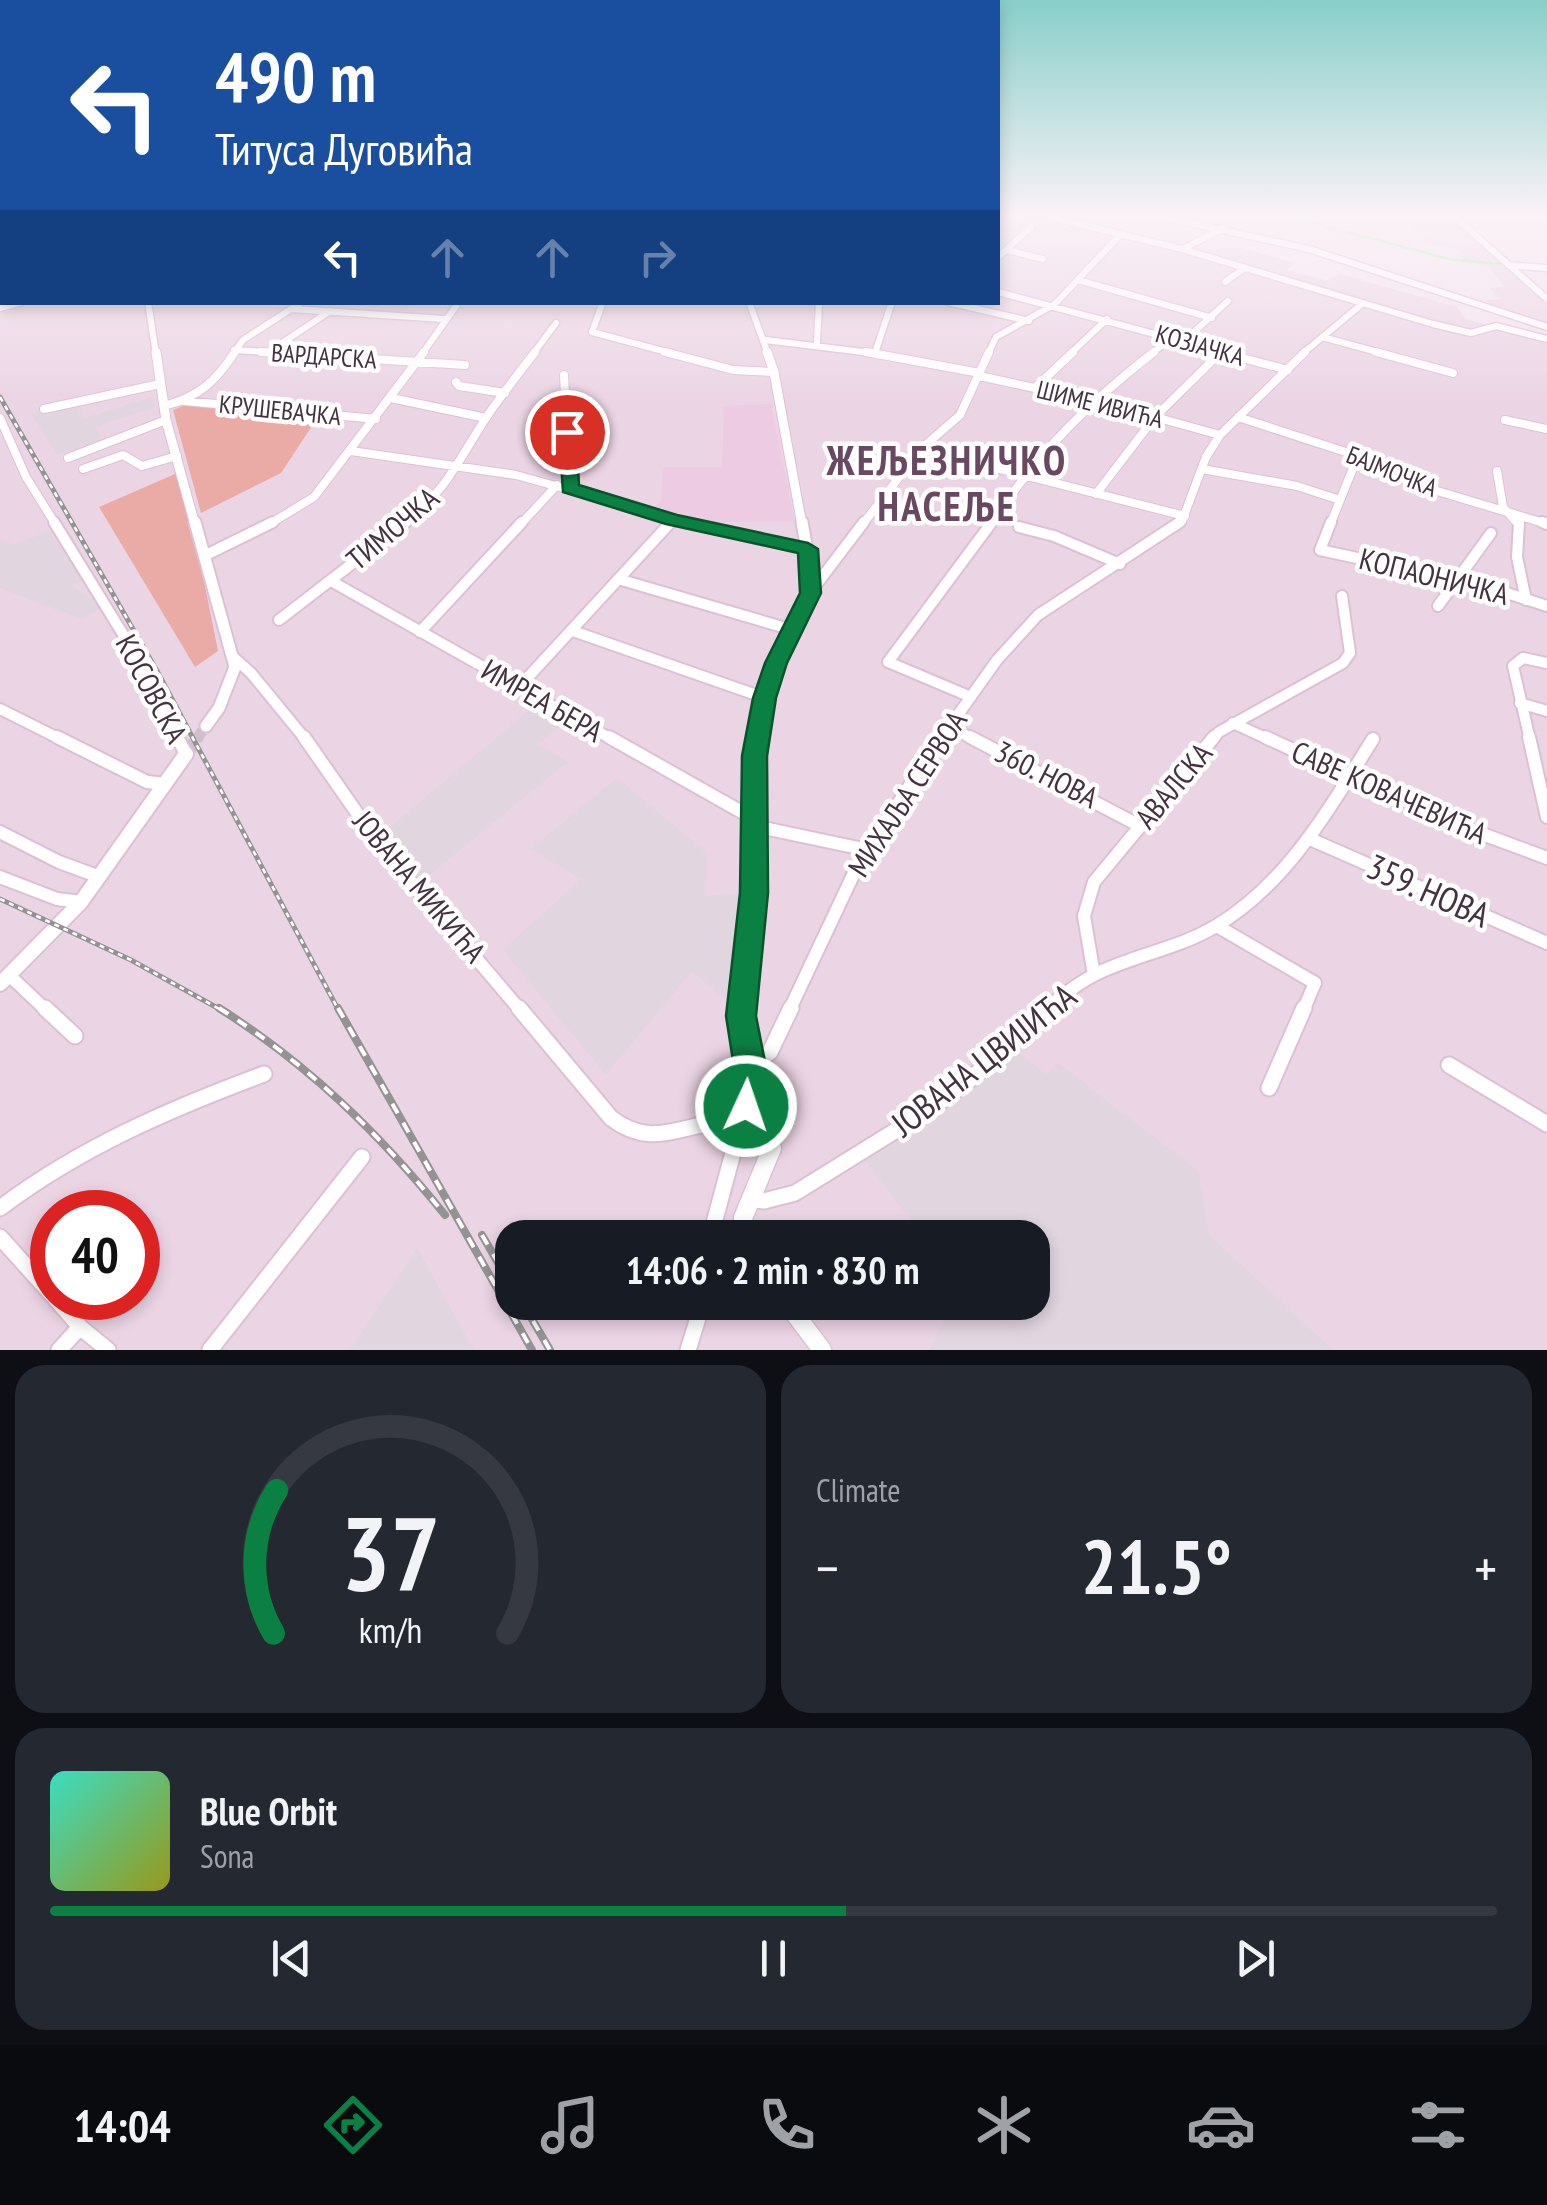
<!DOCTYPE html>
<html lang="en">
<head>
<meta charset="utf-8">
<style>
  :root { --surface:#171b24; --page:#242831; --text:#f1f3f6; --muted:#9ea1a6; --line:#363941; --accent:#0b8043 }
  body { margin:0; font-family:"PT Sans Narrow",sans-serif; background:var(--page); color:var(--text); height:100vh; display:flex; flex-direction:column; font-size:38px; white-space:nowrap }
  * { box-sizing:border-box; margin:0 }
  p { font-size:32px; color:var(--muted) }
  .icon { flex:none; width:55px; height:55px; fill:none; stroke:currentColor; stroke-width:2; stroke-linecap:round; stroke-linejoin:round }
  .map { position:relative; height:1350px; overflow:hidden }
  .panel { display:flex; flex-direction:column; gap:15px; padding:15px; background:#0d0f14; flex:1 }
  .panel>* { flex:none }
  .banner { position:absolute; left:0px; top:0px; width:1000px; height:305px; box-shadow:0 5px 15px #0003; background:#1a4fa0; color:#fff; overflow:hidden }
  .speed { position:absolute; left:30px; top:1190px; display:flex; gap:20px; font-size:50px; font-weight:700; text-align:center }
  .speed>* { display:grid; place-content:center; width:130px; height:130px; border-radius:50%; background:var(--surface); box-shadow:0 5px 15px #0003; line-height:1 }
  .speed .limit { border:15px solid #d22; background:#fff; color:#111 }
  .pin { position:absolute; display:grid; place-items:center; width:85px; height:85px; color:#fff; margin:-42px; border:5px solid #fff; border-radius:50%; box-shadow:0 2px 10px #0007 }
  .me { position:absolute; width:110px; margin:-55px; rotate:3deg; stroke-linejoin:round; filter:drop-shadow(0 0 8px #0008) }
  .turn { display:flex; align-items:center; gap:35px; height:210px; padding:0 50px; font-size:45px }
  .turn .icon { width:130px; height:130px; stroke-width:2.5 }
  .turn b { display:block; font-size:70px; line-height:85px }
  .lanes { display:flex; align-items:center; height:95px; padding:0 50px; background:#0003; justify-content:center; gap:50px; direction:ltr }
  .lanes .off { opacity:.35 }
  .big { font-size:75px; font-weight:700; line-height:1.1 }
  .panel .tile { flex:1; display:flex; flex-direction:column; justify-content:center; gap:15px; min-width:0; padding:0 35px; border-radius:30px; background:var(--page) }
  .panel .dial { align-items:center; gap:0 }
  .dial svg { height:260px; overflow:visible; fill:none; stroke:var(--line); stroke-width:7; stroke-linecap:round; text-anchor:middle }
  .dial text { fill:var(--text); stroke:none }
  .song { display:flex; align-items:center; gap:30px }
  .cover { width:120px; height:120px; border-radius:15px; background:linear-gradient(135deg,hsl(170 70% 55%),hsl(60 70% 35%)) }
  .played { height:10px; border-radius:5px; background:linear-gradient(90deg,var(--accent) 55%,var(--line) 55%) }
  .keys { display:flex; justify-content:space-around; direction:ltr }
  .heat { display:flex; justify-content:space-between; align-items:center; font-size:55px; direction:ltr }
  .panel .tiles { flex:1; display:grid; gap:15px; grid-template-columns:1fr 1fr }
  .tile:last-child { grid-column:span 2 }
  .trip { position:absolute; left:495px; top:1220px; width:555px; height:100px; border-radius:30px; background:var(--surface); box-shadow:0 5px 15px #0003; font-weight:700; line-height:100px; text-align:center }
  .menu { display:flex; height:160px; justify-content:space-around; align-items:center; background:#090b0e; color:var(--muted) }
  .menu .icon { width:70px; height:70px }
  .menu .active { color:var(--accent) }
  .menu b { font-size:45px; color:var(--text) }
  .map>svg:first-child { display:block }
  .residential { fill:#ebd4e4; fill-rule:evenodd }
  .industrial { fill:#e1d5df }
  .education { fill:#edcbe2 }
  .green { fill:#eaaba7 }
  .lines { fill:none; stroke-linecap:round; stroke-linejoin:round }
  .stream { stroke:#99f59a; stroke-width:2.5 }
  .tertiary-tunnel-far1 { stroke:#d0bfcb; stroke-width:11; stroke-dasharray:11 5; stroke-linecap:butt }
  .tertiary-tunnel { stroke:#d0bfcb; stroke-width:14; stroke-dasharray:14 6; stroke-linecap:butt }
  .minor-far4-casing { stroke:#dcc1d5; stroke-width:9 }
  .minor-far3-casing { stroke:#dcc1d5; stroke-width:10 }
  .minor-far2-casing { stroke:#dcc1d5; stroke-width:14 }
  .minor-far1-casing { stroke:#dcc1d5; stroke-width:16 }
  .minor-casing { stroke:#dcc1d5; stroke-width:19 }
  .tertiary-far4-casing { stroke:#dcc1d5; stroke-width:9 }
  .tertiary-far3-casing { stroke:#dcc1d5; stroke-width:11 }
  .tertiary-far2-casing { stroke:#dcc1d5; stroke-width:15 }
  .tertiary-far1-casing { stroke:#dcc1d5; stroke-width:18 }
  .tertiary-casing { stroke:#dcc1d5; stroke-width:21 }
  .minor-far4 { stroke:#fff; stroke-width:6 }
  .minor-far3 { stroke:#fff; stroke-width:8 }
  .minor-far2 { stroke:#fff; stroke-width:10 }
  .minor-far1 { stroke:#fff; stroke-width:12 }
  .minor { stroke:#fff; stroke-width:15 }
  .tertiary-far4 { stroke:#fff; stroke-width:6 }
  .tertiary-far3 { stroke:#fff; stroke-width:9 }
  .tertiary-far2 { stroke:#fff; stroke-width:11 }
  .tertiary-far1 { stroke:#fff; stroke-width:14 }
  .tertiary { stroke:#fff; stroke-width:18 }
  .rail-far1-casing { stroke:#939393; stroke-width:5 }
  .rail-casing { stroke:#939393; stroke-width:8 }
  .rail-far1 { stroke:#fff; stroke-width:2.5; stroke-dasharray:5; stroke-linecap:butt }
  .rail { stroke:#fff; stroke-width:4; stroke-dasharray:11; stroke-linecap:butt }
  .route { fill:#0b8043; stroke:#07532c; stroke-width:2.5 }
  .labels { text-anchor:middle; stroke-width:9; stroke-linejoin:round; paint-order:stroke }
  .far-street-label { font-size:25px; fill:#443240; stroke:#fff }
  .street-label { font-size:30px; fill:#443240; stroke:#fff }
  .near-street-label { font-size:35px; fill:#443240; stroke:#fff }
  .district-label { font-size:40px; font-weight:bold; letter-spacing:2.5px; fill:#684961; stroke:#fff }
</style>
</head>
<body>
<div class="map">
<svg width="1547" height="1350" viewBox="0 0 1547 1350">
  <rect width="100%" height="100%" fill="#f3e2ee"/>
  <!-- residential -->
  <path class="residential" d="M0,217L2,302H998V217H1062L1158,241L1170,235L1188,239L1177,245L1194,250L1239,247L1295,263L1286,270L1329,281L1339,274L1457,307L1465,319L1547,341V1350H0ZM52,1212H138V1298H52ZM512,1238H1032V1302H512Z
    M1409,217L1457,224L1547,301V325L1488,305L1486,300L1501,299L1489,288L1505,287L1488,265L1462,262L1459,250L1423,242L1426,233L1412,228Z"/>
  <!-- industrial -->
  <path class="industrial" d="M152,397L156,407L95,427L103,442L57,454L31,414L70,403L86,418Z
    M48,531L85,579L71,586L104,606L82,619L0,588V538L14,545Z
    M533,707L563,723L538,745L568,762L417,885L376,839Z
    M617,778L707,853L705,896L750,893L739,1011L692,971L606,1075L503,950L581,879L531,849Z
    M1000,1040L1046,1074L1058,1063L1198,1171L1209,1235L1333,1350H930L952,1303L1032,1302V1238L925,1237L856,1150Z
    M417,1248L474,1350H350L414,1253Z"/>
  <!-- education -->
  <path class="education" d="M771,404L795,522H697L651,510L661,502L663,467H722L724,406Z"/>
  <!-- green -->
  <path class="green" d="M190,403L318,417L281,473L201,513L173,410Z
    M182,471L218,651L195,667L99,507Z"/>
  <g class="lines">
    <!-- stream -->
    <path class="stream" d="M1291,217L1449,259L1499,264"/>
    <!-- tertiary-tunnel-far1 -->
    <path class="tertiary-tunnel-far1" d="M196,740L206,726"/>
    <!-- tertiary-tunnel -->
    <path class="tertiary-tunnel" d="M186,754L198,737"/>
    <defs>
      <path id="minor-far4" d="M1050,217L1182,249L1433,324L1471,333L1496,326L1547,339
        M1455,217L1547,299
        M1183,249L1223,228
        M1007,250L1043,259
        M998,257L1031,227
        M1508,265L1547,268
        M1078,280L1212,318
        M1225,282L1243,269
        M998,292L1229,354
        M603,302L592,332L674,354
        M948,302L1029,321
        M0,308L22,302
        M292,309L444,319
        M1322,337L1385,354
        M765,340L879,354
        M1184,341L1228,301
        M817,343L819,302
        M234,350L299,354
        M270,351L330,311
        M875,353L892,302
        M233,354L243,340L302,302
        M422,354L459,302
        M533,354L556,323
        M988,354L996,337L1055,304L1120,235
        M1070,354L1107,319
        M1151,354L1173,337
        M1219,354L1222,351
        M1302,354L1362,304"/>
      <path id="minor-far3" d="M261,352L465,365
        M665,352L733,370L774,372
        M866,352L980,373
        M1220,352L1288,370
        M1376,352L1453,373
        M564,375L570,489
        M979,376L1108,404L1220,435
        M456,382L459,386L505,393
        M1036,387L1073,352
        M391,398L486,418
        M184,401L376,419
        M164,406C199,397 216,381 235,352
        M44,409L160,384
        M1238,417L1358,456L1434,490L1547,524
        M0,418L26,477L56,525
        M1505,420L1547,429
        M921,449L1185,516
        M351,451L516,475L696,525
        M68,458L166,420
        M83,469L123,455L142,466L177,456
        M1202,469L1297,486L1340,500
        M1497,471L1503,507L1519,525
        M1096,494L1155,417L1221,352
        M268,525L314,497L424,352
        M402,525C449,489 457,461 488,415C503,393 519,373 535,352
        M520,525L557,485
        M668,525L673,520
        M862,525L921,449L960,415L989,352
        M990,525C1038,453 1086,405 1154,352
        M1176,525L1182,521L1206,457L1220,435L1305,352
        M1330,525L1358,456"/>
      <path id="minor-far2" d="M54,522L132,649L179,740
        M685,522L808,549
        M1331,522L1320,550L1482,585L1547,606
        M1519,522L1517,557L1526,600
        M1542,522L1547,524
        M1019,527L1054,536L1120,564
        M206,555L273,522
        M618,579L793,630
        M331,581L613,740
        M810,593L864,522
        M1438,606L1491,533
        M279,620L406,522
        M573,631L765,698
        M420,632L522,522
        M232,656L251,673L306,740
        M519,687L671,522
        M971,697L888,662L992,522
        M1520,703L1547,711
        M0,709L62,740
        M1233,723L1270,740
        M950,727L975,740
        M940,740L997,660L1038,615L1180,522
        M1212,740L1219,732L1343,663L1350,653L1342,596
        M1530,740L1513,666L1523,658L1547,663"/>
      <path id="minor-far1" d="M57,737L147,782L166,784
        M177,737L186,754
        M304,737L378,843L521,1011
        M609,737L754,819
        M970,737L1140,826
        M1265,737L1458,825L1547,858
        M1529,737L1547,817
        M754,826L868,850
        M0,832L59,862L100,877
        M1310,839L1547,943
        M0,877L57,899L81,902
        M1217,926L1315,983L1303,1011
        M1094,975L1084,916L1094,882L1214,737
        M10,976L47,1011
        M789,1011L855,871L941,737
        M1044,1011C1059,998 1077,984 1094,975C1133,955 1178,949 1216,926C1288,883 1330,807 1373,739"/>
      <path id="minor" d="M45,1008L75,1036
        M519,1008L611,1118C658,1154 687,1116 741,1123L710,1238
        M1449,1065L1547,1124
        M750,1067L770,1052L791,1008
        M1269,1088L1304,1008
        M750,1199L764,1201L795,1193L932,1108L972,1078L1047,1008
        M0,1208C81,1147 170,1109 264,1074
        M0,1237L52,1295
        M55,1298L80,1327L108,1350
        M59,1350L80,1327
        M210,1350L362,1157
        M688,1350L703,1302"/>
      <path id="tertiary-far4" d="M1162,217L1309,249L1547,327
        M148,302L156,354
        M749,302L768,354"/>
      <path id="tertiary-far3" d="M156,352L166,420L195,525
        M767,352L774,372L802,525"/>
      <path id="tertiary-far2" d="M195,522L235,667L219,708L206,726
        M757,740L776,663L810,593L812,578L802,522"/>
      <path id="tertiary-far1" d="M0,984L81,902L186,754
        M742,1011L754,893L753,784L757,737"/>
      <path id="tertiary" d="M742,1008L750,1073L741,1123L764,1133L772,1148L743,1218L745,1238
        M786,1302L822,1350"/>
    </defs>
    <!-- minor-far4 casing -->
    <use href="#minor-far4" class="minor-far4-casing"/>
    <!-- minor-far3 casing -->
    <use href="#minor-far3" class="minor-far3-casing"/>
    <!-- minor-far2 casing -->
    <use href="#minor-far2" class="minor-far2-casing"/>
    <!-- minor-far1 casing -->
    <use href="#minor-far1" class="minor-far1-casing"/>
    <!-- minor casing -->
    <use href="#minor" class="minor-casing"/>
    <!-- tertiary-far4 casing -->
    <use href="#tertiary-far4" class="tertiary-far4-casing"/>
    <!-- tertiary-far3 casing -->
    <use href="#tertiary-far3" class="tertiary-far3-casing"/>
    <!-- tertiary-far2 casing -->
    <use href="#tertiary-far2" class="tertiary-far2-casing"/>
    <!-- tertiary-far1 casing -->
    <use href="#tertiary-far1" class="tertiary-far1-casing"/>
    <!-- tertiary casing -->
    <use href="#tertiary" class="tertiary-casing"/>
    <!-- minor-far4 -->
    <use href="#minor-far4" class="minor-far4"/>
    <!-- minor-far3 -->
    <use href="#minor-far3" class="minor-far3"/>
    <!-- minor-far2 -->
    <use href="#minor-far2" class="minor-far2"/>
    <!-- minor-far1 -->
    <use href="#minor-far1" class="minor-far1"/>
    <!-- minor -->
    <use href="#minor" class="minor"/>
    <!-- tertiary-far4 -->
    <use href="#tertiary-far4" class="tertiary-far4"/>
    <!-- tertiary-far3 -->
    <use href="#tertiary-far3" class="tertiary-far3"/>
    <!-- tertiary-far2 -->
    <use href="#tertiary-far2" class="tertiary-far2"/>
    <!-- tertiary-far1 -->
    <use href="#tertiary-far1" class="tertiary-far1"/>
    <!-- tertiary -->
    <use href="#tertiary" class="tertiary"/>
    <defs>
      <path id="rail-far1" d="M0,397L157,671L339,1011
        M0,899L131,960L223,1011"/>
      <path id="rail" d="M219,1008C309,1065 379,1133 445,1215
        M338,1008L532,1350
        M482,1235L512,1287
        M522,1302L550,1350"/>
    </defs>
    <!-- rail-far1 casing -->
    <use href="#rail-far1" class="rail-far1-casing"/>
    <!-- rail casing -->
    <use href="#rail" class="rail-casing"/>
    <!-- rail-far1 -->
    <use href="#rail-far1" class="rail-far1"/>
    <!-- rail -->
    <use href="#rail" class="rail"/>
  </g>
  <!-- sky -->
  <linearGradient id="sky" x2="0" y2="1"><stop stop-color="#88cec9"/><stop offset="0.53" stop-color="#faf2f7"/><stop offset="1" stop-color="#faf2f7" stop-opacity="0"/></linearGradient>
  <rect width="1547" height="406" fill="url(#sky)"/>
  <!-- route -->
  <path class="route" d="M567,427L576,432L579,485L677,515L808,543L818,549L821,593L787,663L776,698L767,756L768,893L756,1016L766,1067L758,1117L746,1122L734,1117L730,1106L734,1067L726,1016L740,893L742,756L753,698L765,663L800,593L798,553L666,524L563,492L559,432Z"/>
  <g class="labels">
    <!-- far-street labels -->
    <g class="far-street-label">
      <text transform="translate(1200 345) rotate(16)" y="9">КОЗЈАЧКА</text>
      <text transform="translate(324 356) rotate(4)" y="9">ВАРДАРСКА</text>
      <text transform="translate(1100 404) rotate(14)" y="9">ШИМЕ ИВИЋА</text>
      <text transform="translate(280 410) rotate(6)" y="9">КРУШЕВАЧКА</text>
      <text transform="translate(1392 471) rotate(22)" y="9">БАЈМОЧКА</text>
    </g>
    <!-- street labels -->
    <g class="street-label">
      <text transform="translate(393 529) rotate(-40)" y="10">ТИМОЧКА</text>
      <text transform="translate(1434 577) rotate(14)" y="10">КОПАОНИЧКА</text>
      <text transform="translate(151 689) rotate(62)" y="10">КОСОВСКА</text>
      <text transform="translate(542 701) rotate(30)" y="10">ИМРЕА БЕРА</text>
      <text transform="translate(1046 775) rotate(27)" y="10">360. НОВА</text>
      <text transform="translate(1174 786) rotate(-50)" y="10">АВАЛСКА</text>
      <text transform="translate(1389 793) rotate(24)" y="10">САВЕ КОВАЧЕВИЋА</text>
      <text transform="translate(908 794) rotate(-57)" y="10">МИХАЉА СЕРВОА</text>
      <text transform="translate(419 887) rotate(50)" y="10">ЈОВАНА МИКИЋА</text>
    </g>
    <!-- near-street labels -->
    <g class="near-street-label">
      <text transform="translate(1428 891) rotate(24)" y="12">359. НОВА</text>
      <text transform="translate(984 1060) rotate(-38)" y="12">ЈОВАНА ЦВИЈИЋА</text>
    </g>
    <!-- district labels -->
    <g class="district-label">
      <text x="947" y="475">ЖЕЉЕЗНИЧКО<tspan x="947" dy="46">НАСЕЉЕ</tspan></text>
    </g>
  </g>
</svg>
<div class="speed"><div class="limit">40</div></div>
<div class="pin" style="left:567px;top:432px;background:#d93025"><svg class="icon" aria-label="arrive" viewBox="0 0 24 24"><path d="M6 21V4h12l-3 4 3 4H6"/></svg></div>
<svg class="me" style="left:746px;top:1106px" viewBox="-20 -20 40 40"><circle r="17" fill="#0b8043" stroke="#fff" stroke-width="3"/><path d="M0-11L8 9 0 5-8 9z" fill="#fff"/></svg>
<div class="trip">14:06 · 2 min · 830 m</div>
<div class="banner">
<div class="turn"><svg class="icon" aria-label="left" viewBox="0 0 24 24"><path d="M17 20v-9H6M10 6l-5 5 5 5"/></svg><div><b>490 m</b>Титуса Дуговића</div></div>
<div class="lanes"><svg class="icon" aria-label="left" viewBox="0 0 24 24"><path d="M17 20v-9H6M10 6l-5 5 5 5"/></svg><svg class="icon off" aria-label="ahead" viewBox="0 0 24 24"><path d="M12 20V5M6 11l6-6 6 6"/></svg><svg class="icon off" aria-label="ahead" viewBox="0 0 24 24"><path d="M12 20V5M6 11l6-6 6 6"/></svg><svg class="icon off" aria-label="right" viewBox="0 0 24 24"><path d="M7 20v-9h11M14 6l5 5-5 5"/></svg></div>
</div>
</div>
<section class="panel">
<div class="tiles">
<div class="tile dial"><svg viewBox="0 0 100 80">
<path d="M14 69A42 42 0 1 1 86 69"/>
<path d="M14 69A42 42 0 0 1 15 25" stroke="#0b8043"/>
<text x="50" y="56" font-size="32" font-weight="700">37</text>
<text x="50" y="72" font-size="11">km/h</text>
</svg></div>
<div class="tile"><p>Climate</p>
<div class="heat"><a>−</a><b class="big">21.5°</b><a>+</a></div>
</div>
<div class="tile">
<div class="song"><i class="cover"></i><div><b>Blue Orbit</b><p>Sona</p></div></div>
<div class="played"></div>
<div class="keys"><svg class="icon" aria-label="previous" viewBox="0 0 24 24"><path d="M18 5L8 12l10 7zM5 5v14"/></svg><svg class="icon" aria-label="pause" viewBox="0 0 24 24"><path d="M8 5v14M16 5v14"/></svg><svg class="icon" aria-label="next" viewBox="0 0 24 24"><path d="M6 5l10 7-10 7zM19 5v14"/></svg></div>
</div>
</div>
</section>
<nav class="menu">
<b>14:04</b>
<svg class="icon active" aria-label="directions" viewBox="0 0 24 24"><path d="M12 3l9 9-9 9-9-9zM9 14v-3h6M13 9l2 2-2 2"/></svg>
<svg class="icon" aria-label="music" viewBox="0 0 24 24"><path d="M9 18V5l10-2v13"/><circle cx="6" cy="18" r="3"/><circle cx="16" cy="16" r="3"/></svg>
<svg class="icon" aria-label="phone" viewBox="0 0 24 24"><path d="M5 4h4l2 5-3 2q2 4 5 5l2-3 5 2v4C11 20 4 13 5 4z"/></svg>
<svg class="icon" aria-label="climate" viewBox="0 0 24 24"><path d="M12 3v18M4 7l16 10M4 17L20 7"/></svg>
<svg class="icon" aria-label="car" viewBox="0 0 24 24"><path d="M5 17H2v-5l4-1 3-4h7l3 4 3 1v5h-3M9 17h6M6 11h13"/><circle cx="7" cy="17" r="2"/><circle cx="17" cy="17" r="2"/></svg>
<svg class="icon" aria-label="filters" viewBox="0 0 24 24"><path d="M4 7h16M4 17h16"/><circle cx="9" cy="7" r="2"/><circle cx="15" cy="17" r="2"/></svg>
</nav>
</body>
</html>
